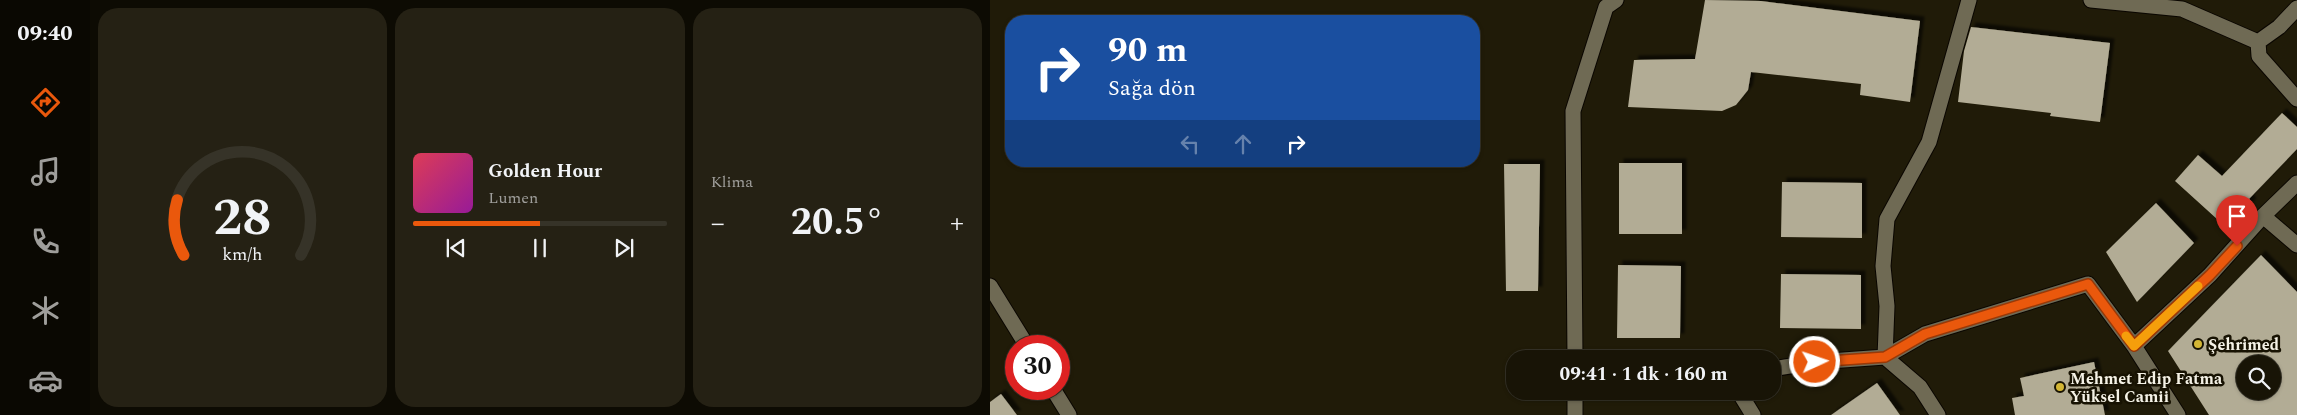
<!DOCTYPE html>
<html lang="tr">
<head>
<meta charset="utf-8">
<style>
  :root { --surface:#181406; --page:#252114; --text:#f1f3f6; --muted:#9f9e9b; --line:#363328; --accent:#ea580c }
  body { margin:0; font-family:Spectral,serif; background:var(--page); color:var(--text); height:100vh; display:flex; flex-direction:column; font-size:19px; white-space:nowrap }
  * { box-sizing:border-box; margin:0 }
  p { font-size:16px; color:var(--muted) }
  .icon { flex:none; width:28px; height:28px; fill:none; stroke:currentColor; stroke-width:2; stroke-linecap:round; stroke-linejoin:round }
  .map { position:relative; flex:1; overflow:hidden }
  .panel { display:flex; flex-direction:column; gap:8px; padding:8px; background:#0d0b03; width:900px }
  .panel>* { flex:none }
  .top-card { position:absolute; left:15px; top:15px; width:475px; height:152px; border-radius:20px; box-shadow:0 1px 4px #0004,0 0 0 1px var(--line); background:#1a4fa0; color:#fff; overflow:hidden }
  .fabs { position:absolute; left:1246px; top:355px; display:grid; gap:10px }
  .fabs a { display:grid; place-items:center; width:45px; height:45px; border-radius:50%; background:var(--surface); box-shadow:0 1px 4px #0004,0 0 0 1px var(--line); font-size:25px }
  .speed { position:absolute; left:15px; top:335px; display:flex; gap:10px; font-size:25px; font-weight:700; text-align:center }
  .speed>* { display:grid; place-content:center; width:65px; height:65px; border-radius:50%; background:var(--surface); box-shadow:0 1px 4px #0004,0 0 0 1px var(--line); line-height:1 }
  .speed .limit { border:8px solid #d22; background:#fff; color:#111 }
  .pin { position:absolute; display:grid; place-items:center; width:42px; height:42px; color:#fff; margin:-51px -21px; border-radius:50% 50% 50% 0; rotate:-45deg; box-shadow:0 0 5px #0007 }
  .pin .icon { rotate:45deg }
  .me { position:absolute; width:55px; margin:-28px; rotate:87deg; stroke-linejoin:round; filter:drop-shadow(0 0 4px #0008) }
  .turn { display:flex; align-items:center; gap:18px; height:105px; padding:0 20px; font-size:22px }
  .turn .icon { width:65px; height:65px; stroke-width:2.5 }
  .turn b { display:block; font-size:35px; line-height:42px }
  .lanes { display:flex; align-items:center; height:48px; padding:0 20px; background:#0003; justify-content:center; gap:25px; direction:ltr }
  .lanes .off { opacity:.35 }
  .big { font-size:38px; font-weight:700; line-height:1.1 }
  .panel .tile { flex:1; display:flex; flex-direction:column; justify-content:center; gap:8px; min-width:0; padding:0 18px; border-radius:20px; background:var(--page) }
  .panel .dial { align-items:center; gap:0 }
  .dial svg { height:130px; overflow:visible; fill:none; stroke:var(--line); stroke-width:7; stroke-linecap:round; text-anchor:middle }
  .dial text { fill:var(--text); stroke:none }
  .song { display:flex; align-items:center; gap:15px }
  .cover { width:60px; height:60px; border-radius:8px; background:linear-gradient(135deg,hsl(350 70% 55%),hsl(300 70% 35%)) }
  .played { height:5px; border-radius:2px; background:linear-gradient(90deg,var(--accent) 50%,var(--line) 50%) }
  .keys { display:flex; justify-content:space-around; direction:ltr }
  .heat { display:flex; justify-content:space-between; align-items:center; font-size:28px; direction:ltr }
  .panel .tiles { flex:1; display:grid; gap:8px; grid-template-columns:repeat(3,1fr) }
  .trip { position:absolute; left:516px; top:350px; width:275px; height:50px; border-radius:20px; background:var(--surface); box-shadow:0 1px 4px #0004,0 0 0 1px var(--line); font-weight:700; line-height:50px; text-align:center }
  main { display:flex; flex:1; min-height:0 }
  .tabs { display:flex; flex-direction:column; width:90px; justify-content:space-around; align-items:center; background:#0a0802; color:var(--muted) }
  .tabs .icon { width:35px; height:35px }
  .tabs .on { color:var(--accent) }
  .tabs b { font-size:22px; color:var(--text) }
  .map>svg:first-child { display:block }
  .building { fill:#b2ac95; fill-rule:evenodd; filter:url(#shadow) }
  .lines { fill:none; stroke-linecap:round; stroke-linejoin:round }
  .minor-casing { stroke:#0a0600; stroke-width:17 }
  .minor { stroke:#6f6a54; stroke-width:15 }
  .route-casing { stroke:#983908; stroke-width:12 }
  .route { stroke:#ea580c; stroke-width:9 }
  .slow { stroke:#f59e0b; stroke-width:9 }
  .poi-dot { fill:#d3b635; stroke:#171202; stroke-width:2 }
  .labels { text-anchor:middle; stroke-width:5; stroke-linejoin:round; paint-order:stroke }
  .poi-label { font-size:16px; font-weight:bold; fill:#f5f2e6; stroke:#171202; text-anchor:start }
</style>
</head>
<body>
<main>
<nav class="tabs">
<b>09:40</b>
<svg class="icon on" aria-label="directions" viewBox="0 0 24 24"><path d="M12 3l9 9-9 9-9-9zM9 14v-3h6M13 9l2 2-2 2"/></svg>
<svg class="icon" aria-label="music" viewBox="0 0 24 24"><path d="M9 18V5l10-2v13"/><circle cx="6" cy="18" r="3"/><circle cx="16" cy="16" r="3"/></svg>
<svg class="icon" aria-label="phone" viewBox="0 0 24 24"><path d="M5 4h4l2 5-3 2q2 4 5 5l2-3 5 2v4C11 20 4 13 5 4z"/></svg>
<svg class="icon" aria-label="climate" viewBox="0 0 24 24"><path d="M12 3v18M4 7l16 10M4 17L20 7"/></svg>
<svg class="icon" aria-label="car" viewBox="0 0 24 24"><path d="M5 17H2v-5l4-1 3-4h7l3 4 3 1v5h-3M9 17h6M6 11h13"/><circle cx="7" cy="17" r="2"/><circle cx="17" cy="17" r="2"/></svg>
</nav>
<section class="panel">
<div class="tiles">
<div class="tile dial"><svg viewBox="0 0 100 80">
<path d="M14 69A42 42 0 1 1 86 69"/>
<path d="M14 69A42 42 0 0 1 10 35" stroke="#ea580c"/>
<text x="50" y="56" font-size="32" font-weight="700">28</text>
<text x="50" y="72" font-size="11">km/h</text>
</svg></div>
<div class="tile">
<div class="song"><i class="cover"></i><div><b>Golden Hour</b><p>Lumen</p></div></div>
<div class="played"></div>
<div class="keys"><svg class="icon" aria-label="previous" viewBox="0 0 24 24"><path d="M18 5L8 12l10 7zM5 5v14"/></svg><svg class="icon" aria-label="pause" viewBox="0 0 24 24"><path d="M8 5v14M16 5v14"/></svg><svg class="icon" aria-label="next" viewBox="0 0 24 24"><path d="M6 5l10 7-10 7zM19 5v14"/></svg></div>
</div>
<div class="tile"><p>Klima</p>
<div class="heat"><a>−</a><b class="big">20.5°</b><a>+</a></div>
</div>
</div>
</section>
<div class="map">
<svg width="1307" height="415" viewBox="0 0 1307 415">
  <defs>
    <filter id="shadow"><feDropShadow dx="4.5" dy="-4.5" stdDeviation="1" flood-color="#0009"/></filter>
  </defs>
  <rect width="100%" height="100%" fill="#201b08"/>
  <!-- building -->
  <path class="building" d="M715,0L771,1L930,21L920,102L870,95L871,84L761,72L758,90L746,105L732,111L638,107L644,60L705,59Z
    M981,27L1120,43L1110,122L1060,116L1061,113L968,102L974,51Z
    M1292,113L1307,127V149L1259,199L1262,202L1238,229L1185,181L1208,155L1232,176Z
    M629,163H692V234H629Z
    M514,164H550L548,291H516Z
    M792,182L872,183V238L791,237Z
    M1166,203L1204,243L1147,302L1116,252Z
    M1271,255L1307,292V415H1219L1178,351ZM1255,364H1282V391H1255Z
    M628,265L691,266L690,338H627Z
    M791,274L871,275V329L790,328Z
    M1104,362L1115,415H1025L1022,398L1034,396L1030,378Z
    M887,383L910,415H841Z
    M11,394L27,415H0V402Z"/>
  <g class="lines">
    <defs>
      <path id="minor" d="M1101,0L1192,9L1268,42
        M1307,8L1289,27L1268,42L1269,56L1307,99
        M1273,216L1307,245
        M0,286L37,346
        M1144,346L1188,415
        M895,357L935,334L1098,284L1144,346L1220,275L1273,216L1307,183
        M895,357L897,306L893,266L897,219L939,142L979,0
        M585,359L583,111L616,7L626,0
        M782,369L825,362L895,357L930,387L948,415
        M63,389L79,415
        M585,391V415
        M751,391L752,397L763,415"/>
    </defs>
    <!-- minor casing -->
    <use href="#minor" class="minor-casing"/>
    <!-- minor -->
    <use href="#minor" class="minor"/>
  </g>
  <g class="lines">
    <defs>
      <path id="route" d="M825,362L895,357L935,334L1098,284L1144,346L1220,275L1247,246"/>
    </defs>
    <!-- route casing -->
    <use href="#route" class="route-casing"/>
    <!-- route -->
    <use href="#route" class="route"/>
    <!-- slow -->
    <path class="slow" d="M1136,336L1144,346L1208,286"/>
  </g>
  <!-- markers -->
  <g class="poi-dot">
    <circle cx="1208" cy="344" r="5"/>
    <circle cx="1070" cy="387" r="5"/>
  </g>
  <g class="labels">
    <!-- poi labels -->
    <g class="poi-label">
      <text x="1218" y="350">Şehrimed</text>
      <text x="1080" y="384">Mehmet Edip Fatma<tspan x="1080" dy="18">Yüksel Camii</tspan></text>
    </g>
  </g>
</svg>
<div class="fabs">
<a><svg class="icon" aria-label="search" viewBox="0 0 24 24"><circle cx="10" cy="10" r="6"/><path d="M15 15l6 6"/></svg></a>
</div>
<div class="speed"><div class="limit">30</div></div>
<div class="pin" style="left:1247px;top:246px;background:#d93025"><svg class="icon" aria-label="arrive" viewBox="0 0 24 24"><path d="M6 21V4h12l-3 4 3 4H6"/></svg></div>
<svg class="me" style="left:825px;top:362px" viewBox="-20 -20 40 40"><circle r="17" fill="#ea580c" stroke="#fff" stroke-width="3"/><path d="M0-11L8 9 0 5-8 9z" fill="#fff"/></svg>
<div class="trip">09:41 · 1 dk · 160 m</div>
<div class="top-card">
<div class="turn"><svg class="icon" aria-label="right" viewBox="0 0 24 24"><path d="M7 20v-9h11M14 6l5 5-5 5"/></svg><div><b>90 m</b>Sağa dön</div></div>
<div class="lanes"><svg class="icon off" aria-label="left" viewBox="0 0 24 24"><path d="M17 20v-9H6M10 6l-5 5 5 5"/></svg><svg class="icon off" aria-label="ahead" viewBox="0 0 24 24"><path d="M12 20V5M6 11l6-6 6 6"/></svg><svg class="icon" aria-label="right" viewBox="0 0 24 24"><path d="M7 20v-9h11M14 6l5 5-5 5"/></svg></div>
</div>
</div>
</main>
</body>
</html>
